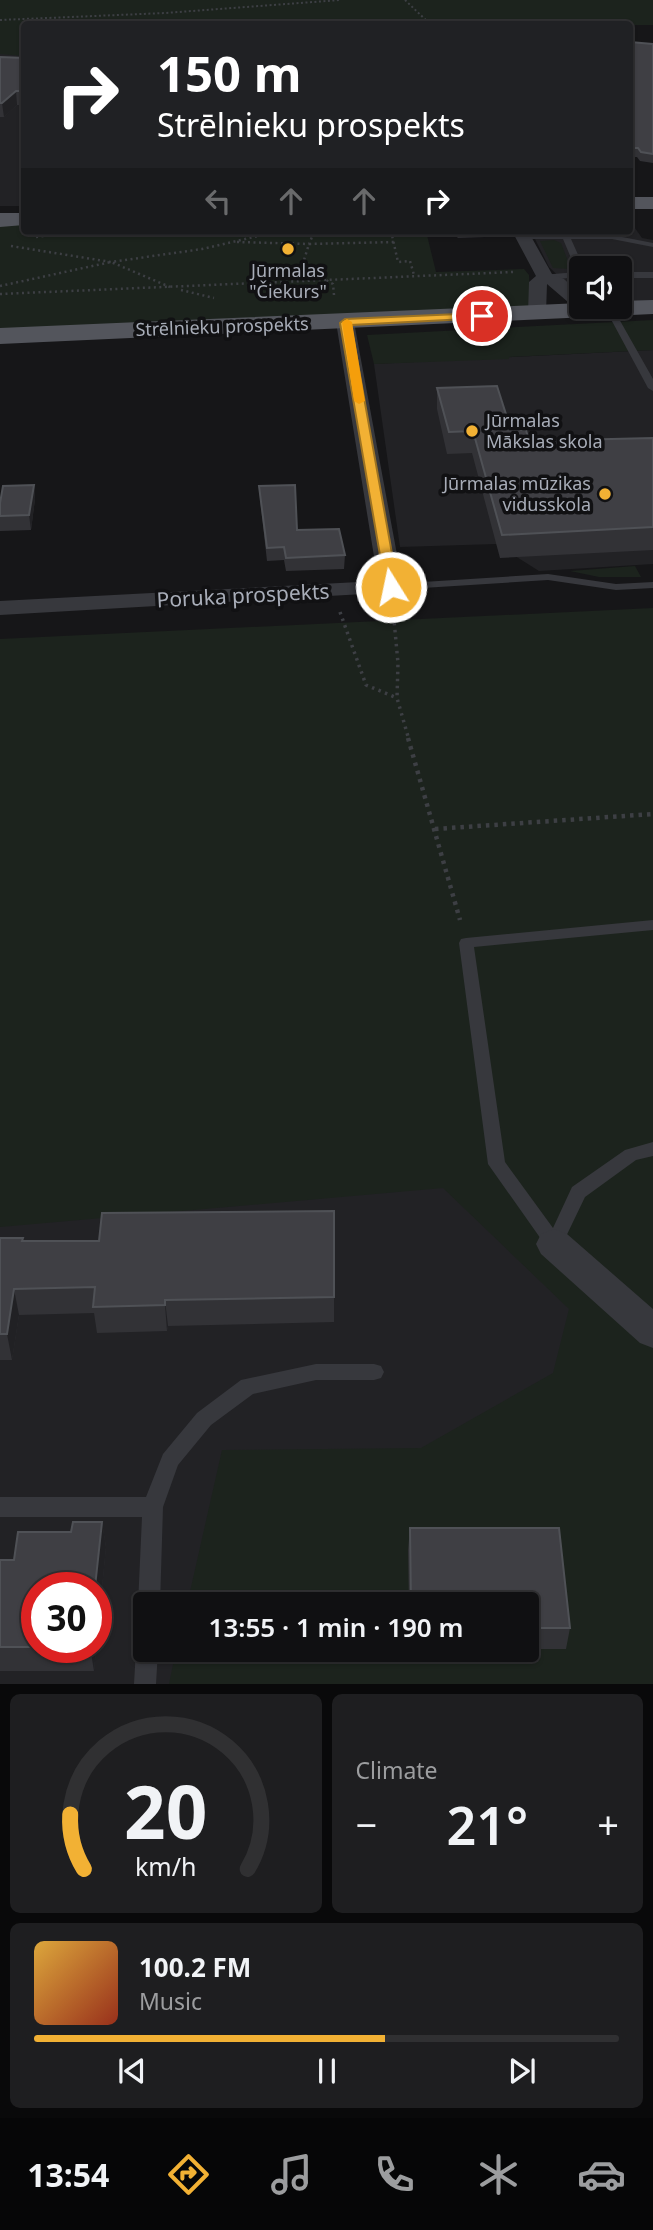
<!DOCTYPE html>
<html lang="en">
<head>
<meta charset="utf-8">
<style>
  :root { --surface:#101012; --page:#1e1e20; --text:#f1f3f6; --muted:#9c9d9f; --line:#303032; --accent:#f2b134 }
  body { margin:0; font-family:"Noto Sans",sans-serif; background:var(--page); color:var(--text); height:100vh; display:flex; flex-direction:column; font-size:26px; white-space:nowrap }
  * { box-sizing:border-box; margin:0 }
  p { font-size:23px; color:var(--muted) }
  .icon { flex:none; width:38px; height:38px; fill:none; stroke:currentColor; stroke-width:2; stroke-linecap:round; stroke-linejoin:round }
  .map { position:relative; height:1684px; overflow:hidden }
  .sheet { display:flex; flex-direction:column; gap:10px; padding:10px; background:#09090a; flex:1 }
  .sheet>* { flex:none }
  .guide { position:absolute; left:21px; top:21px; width:612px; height:214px; border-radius:7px; box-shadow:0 2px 5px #0004,0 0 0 2px var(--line); background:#202124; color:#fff; overflow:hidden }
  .controls { position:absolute; left:569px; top:256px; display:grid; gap:14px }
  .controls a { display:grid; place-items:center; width:63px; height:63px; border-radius:7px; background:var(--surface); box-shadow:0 2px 5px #0004,0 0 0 2px var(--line); font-size:35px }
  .speed { position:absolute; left:21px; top:1572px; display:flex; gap:14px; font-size:35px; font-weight:700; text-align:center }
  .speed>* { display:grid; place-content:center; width:91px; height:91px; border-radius:50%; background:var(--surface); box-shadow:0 2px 5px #0004,0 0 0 2px var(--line); line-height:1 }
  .speed .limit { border:10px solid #d22; background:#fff; color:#111 }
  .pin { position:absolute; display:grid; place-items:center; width:60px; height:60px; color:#fff; margin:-30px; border:4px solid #fff; border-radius:50%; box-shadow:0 2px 7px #0007 }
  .me { position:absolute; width:77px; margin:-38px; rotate:350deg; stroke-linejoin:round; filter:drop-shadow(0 0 5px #0008) }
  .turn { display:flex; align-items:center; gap:24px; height:147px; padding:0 21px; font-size:32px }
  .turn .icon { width:91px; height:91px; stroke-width:2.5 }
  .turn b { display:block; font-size:49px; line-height:60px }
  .lanes { display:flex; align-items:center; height:66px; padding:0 21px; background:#0003; justify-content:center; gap:35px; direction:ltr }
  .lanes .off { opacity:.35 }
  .big { font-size:52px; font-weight:600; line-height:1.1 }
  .sheet .card { flex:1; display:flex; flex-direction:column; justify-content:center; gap:10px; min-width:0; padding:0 24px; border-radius:10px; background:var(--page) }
  .sheet .dial { align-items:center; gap:0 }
  .dial svg { height:182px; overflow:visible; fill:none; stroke:var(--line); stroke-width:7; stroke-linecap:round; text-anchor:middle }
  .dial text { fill:var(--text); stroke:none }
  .song { display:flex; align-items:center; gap:21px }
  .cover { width:84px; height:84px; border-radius:10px; background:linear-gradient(135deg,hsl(40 70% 55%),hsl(10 70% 35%)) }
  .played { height:7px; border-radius:4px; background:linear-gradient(90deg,var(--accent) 60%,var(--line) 60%) }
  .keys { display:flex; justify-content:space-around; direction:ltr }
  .heat { display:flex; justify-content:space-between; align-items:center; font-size:38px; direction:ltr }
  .sheet .tiles { flex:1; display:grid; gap:10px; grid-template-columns:1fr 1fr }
  .card:last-child { grid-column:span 2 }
  .trip { position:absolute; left:133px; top:1592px; width:406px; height:70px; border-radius:7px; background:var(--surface); box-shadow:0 2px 5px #0004,0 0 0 2px var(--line); font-weight:600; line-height:70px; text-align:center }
  .tab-bar { display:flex; height:112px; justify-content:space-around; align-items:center; background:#060607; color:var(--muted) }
  .tab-bar .icon { width:49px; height:49px }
  .tab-bar .current { color:var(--accent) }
  .tab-bar b { font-size:32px; color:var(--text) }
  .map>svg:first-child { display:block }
  .built { fill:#222225; fill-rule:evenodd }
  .green { fill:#1c231d }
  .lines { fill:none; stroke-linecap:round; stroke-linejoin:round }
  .path-far3 { stroke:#3d3f44; stroke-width:2; stroke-dasharray:2 2.5; stroke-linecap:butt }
  .path-far2 { stroke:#3d3f44; stroke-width:2.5; stroke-dasharray:2 3.5; stroke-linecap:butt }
  .path-far1 { stroke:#3d3f44; stroke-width:3.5; stroke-dasharray:2.5 4.5; stroke-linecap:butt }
  .path { stroke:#3d3f44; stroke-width:4.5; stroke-dasharray:3.5 5; stroke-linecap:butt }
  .service { fill:#37383d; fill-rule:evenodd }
  .minor { fill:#37383d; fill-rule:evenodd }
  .primary { fill:#53555c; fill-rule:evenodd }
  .wall { fill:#323236 }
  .shaded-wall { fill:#212124 }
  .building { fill:#3f3f44; stroke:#4f5156; stroke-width:2 }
  .route { fill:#f2b134; stroke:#9d7322; stroke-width:2 }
  .slow { fill:#f59e0b }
  .poi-dot { fill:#f2b134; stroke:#111113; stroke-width:2.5 }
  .labels { text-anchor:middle; stroke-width:7; stroke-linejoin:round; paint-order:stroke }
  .far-poi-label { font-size:18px; fill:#a8adb8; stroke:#111113 }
  .far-street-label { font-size:18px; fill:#a8adb8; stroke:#111113 }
  .street-label { font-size:21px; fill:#a8adb8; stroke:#111113 }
</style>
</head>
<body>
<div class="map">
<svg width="653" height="1684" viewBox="0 0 653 1684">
  <rect width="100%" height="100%" fill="#161618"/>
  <!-- built -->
  <path class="built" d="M0,25H24V206H0Z
    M630,221L642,238L653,240V302L620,303V268H581V298L549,267L531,231H630Z
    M653,350V564L539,571L496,544L400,547L374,364Z
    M455,1154L653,1360V1684H0V1198ZM37,1587H96V1647H37ZM145,1605H527V1650H145Z"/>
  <!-- green -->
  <path class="green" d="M0,0H653V25L24,24V56L0,54Z
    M24,224V231H426L436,272L524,269L529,275L530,305L519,310L0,332V225Z
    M554,240L561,243L571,269L553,268L540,241Z
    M653,320V350L509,357V359L374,364L367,335Z
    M635,566L641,577H599L570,571Z
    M653,608V1684H169L176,1650H527V1605H187L222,1450L421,1448L553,1373L569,1309L443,1188L0,1227V639Z"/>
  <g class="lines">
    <!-- path-far3 -->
    <path class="path-far3" d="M405,0L430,24
      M0,20L165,13L340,0"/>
    <!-- path-far2 -->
    <path class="path-far2" d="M391,231L398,262L410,261L414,275
      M36,237L86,231
      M237,242L309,244L312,237L320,231
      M11,246L111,262L202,249L280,231
      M0,286L111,262L170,287
      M181,290L214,298
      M0,294L513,272
      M334,295L333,284L322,278L304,260L309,244L394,242"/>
    <!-- path-far1 -->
    <path class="path-far1" d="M393,609L398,663L397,698L409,740
      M340,612L366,685L397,698"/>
    <!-- path -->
    <path class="path" d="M408,738L460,920
      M435,829L653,814"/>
    <!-- service -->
    <path class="service" d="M523,235H612L653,243V247L612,239H571L584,268H581V277L545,280L541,277L542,275L577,272L563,239H520V235Z
      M620,272H653V278H620Z
      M607,308L614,310L653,379V391L648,388L606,310Z
      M548,574L616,584L653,582V588L616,590L548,580L391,590L385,587L391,584Z
      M653,920V930L474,947L505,1162L553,1228L572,1187L625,1150L653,1142V1156L636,1160L585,1197L560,1249L554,1251L548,1249L488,1164L459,943L461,939L466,938Z
      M316,1364H374L381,1366L384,1372L381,1378L374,1380H316L253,1394L211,1425L178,1465L163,1507L160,1605H145V1614L141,1612L138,1605L142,1517H0V1497H146L163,1454L197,1413L241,1380Z
      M145,1640V1650H158L156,1684H134L136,1650L139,1642Z"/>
    <!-- minor -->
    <path class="minor" d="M512,231H528L552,274L564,279L581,295V306L587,308H575L547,284L546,313L543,317H531L528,313L529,282L536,276Z
      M345,317L354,322L403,587L399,592L0,615V601L378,581L336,322Z
      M554,1229L567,1234L653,1309V1348L640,1343L541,1254L536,1244L541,1234Z"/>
    <!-- primary -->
    <path class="primary" d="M630,197H653V209H630Z
      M0,213H24V225L0,227Z
      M653,300V314L0,344V328L581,303V306H620V301Z"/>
  </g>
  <!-- wall -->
  <path class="wall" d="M630,42L653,44V163L640,161L637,157H630Z
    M0,57L24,58V105H17L4,117H0Z
    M451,231H487L485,237L458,238Z
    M437,388L529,441L653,438V550L500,558L472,453L447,454L437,409Z
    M34,485L35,499L31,530L0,531V503Z
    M259,486L297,530L345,555L344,569L286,571L284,560L267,561L260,499Z
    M334,1211V1322L168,1326L167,1331L97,1333L94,1313L19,1315L12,1360H0V1238H23V1241H99Z
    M102,1522L106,1547L94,1671H0V1560H14L71,1532Z
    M410,1528L570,1628L566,1649H527V1605H409L408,1550Z"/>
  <!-- shaded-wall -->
  <path class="shaded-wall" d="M16,91L17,105L4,117L2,103Z
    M34,485L35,499L31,530L29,515Z
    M14,1289L19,1315L12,1360L7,1334Z
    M165,1300L168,1326L167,1331L165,1305Z
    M102,1522L106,1547L94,1671L90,1647H96V1587H95Z"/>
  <!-- building -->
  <path class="building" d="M630,42L653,44V154L641,152L638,148H630Z
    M0,57L24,58V91H16L2,103H0Z
    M497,386L511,430H526L529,441L653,438V527L502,535L473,431L449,432L437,388Z
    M34,485L29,515L0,516V503L3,486Z
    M295,485L297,530L339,529L345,555L286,558L284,547L267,548L259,486Z
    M334,1211V1297L165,1300V1305L93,1307L95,1287L14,1289L7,1334H0V1238H23L22,1241H99L102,1213Z
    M73,1522H102L95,1587H37V1647H90H0V1560H14L18,1532H71Z
    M410,1528H559L570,1628H527V1605H411Z"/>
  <!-- route -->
  <path class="route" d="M482,313L486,314V318L351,325L398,587L396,590H386L340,323L345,319Z"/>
  <!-- slow -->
  <path class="slow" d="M347,319L352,322L365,401L359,404L354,401L342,322Z"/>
  <!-- markers -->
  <g class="poi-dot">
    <circle cx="288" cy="249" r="7"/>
    <circle cx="472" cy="431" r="7"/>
    <circle cx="605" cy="494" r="7"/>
  </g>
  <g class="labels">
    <!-- far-poi labels -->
    <g class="far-poi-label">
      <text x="288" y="277">Jūrmalas<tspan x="288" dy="21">"Čiekurs"</tspan></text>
      <text x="486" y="427" text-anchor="start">Jūrmalas<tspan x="486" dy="21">Mākslas skola</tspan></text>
      <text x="591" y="490" text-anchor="end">Jūrmalas mūzikas<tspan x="591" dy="21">vidusskola</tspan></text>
    </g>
    <!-- far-street labels -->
    <g class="far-street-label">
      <text transform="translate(222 327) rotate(-2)" y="6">Strēlnieku prospekts</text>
    </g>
    <!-- street labels -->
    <g class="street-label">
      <text transform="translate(243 596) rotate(-3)" y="7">Poruka prospekts</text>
    </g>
  </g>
</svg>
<div class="controls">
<a><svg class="icon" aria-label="sound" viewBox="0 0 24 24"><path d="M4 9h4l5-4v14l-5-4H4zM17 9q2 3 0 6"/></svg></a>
</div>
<div class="speed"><div class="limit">30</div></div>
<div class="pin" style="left:482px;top:316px;background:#d93025"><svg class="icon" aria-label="arrive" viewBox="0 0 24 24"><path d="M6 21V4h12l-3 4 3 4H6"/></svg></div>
<svg class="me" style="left:391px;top:587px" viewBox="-20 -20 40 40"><circle r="17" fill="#f2b134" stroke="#fff" stroke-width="3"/><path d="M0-11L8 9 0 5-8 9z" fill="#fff"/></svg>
<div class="trip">13:55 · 1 min · 190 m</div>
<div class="guide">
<div class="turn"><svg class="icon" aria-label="right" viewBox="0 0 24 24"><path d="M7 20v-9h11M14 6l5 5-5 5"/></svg><div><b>150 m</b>Strēlnieku prospekts</div></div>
<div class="lanes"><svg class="icon off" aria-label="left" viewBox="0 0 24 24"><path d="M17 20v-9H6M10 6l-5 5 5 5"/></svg><svg class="icon off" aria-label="ahead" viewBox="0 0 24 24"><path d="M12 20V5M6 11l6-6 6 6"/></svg><svg class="icon off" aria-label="ahead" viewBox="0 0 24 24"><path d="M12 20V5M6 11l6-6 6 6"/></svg><svg class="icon" aria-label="right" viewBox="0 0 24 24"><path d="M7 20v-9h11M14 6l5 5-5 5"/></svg></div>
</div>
</div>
<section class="sheet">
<div class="tiles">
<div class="card dial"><svg viewBox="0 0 100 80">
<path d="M14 69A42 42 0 1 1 86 69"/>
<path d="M14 69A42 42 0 0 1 8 45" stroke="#f2b134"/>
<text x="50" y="56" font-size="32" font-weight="700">20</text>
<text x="50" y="72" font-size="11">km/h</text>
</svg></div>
<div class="card"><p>Climate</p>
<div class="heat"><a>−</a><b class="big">21°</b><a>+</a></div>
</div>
<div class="card">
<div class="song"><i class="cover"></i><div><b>100.2 FM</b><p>Music</p></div></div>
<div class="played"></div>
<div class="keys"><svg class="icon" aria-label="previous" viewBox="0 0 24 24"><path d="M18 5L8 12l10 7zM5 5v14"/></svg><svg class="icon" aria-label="pause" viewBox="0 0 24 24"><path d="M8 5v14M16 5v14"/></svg><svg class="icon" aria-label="next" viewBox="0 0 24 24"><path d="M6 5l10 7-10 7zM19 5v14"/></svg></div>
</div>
</div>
</section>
<nav class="tab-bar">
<b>13:54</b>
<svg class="icon current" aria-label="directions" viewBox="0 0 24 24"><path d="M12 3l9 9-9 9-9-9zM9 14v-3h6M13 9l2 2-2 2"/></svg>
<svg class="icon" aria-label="music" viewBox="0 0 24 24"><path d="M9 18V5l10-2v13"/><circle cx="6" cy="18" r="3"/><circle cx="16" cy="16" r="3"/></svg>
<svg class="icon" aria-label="phone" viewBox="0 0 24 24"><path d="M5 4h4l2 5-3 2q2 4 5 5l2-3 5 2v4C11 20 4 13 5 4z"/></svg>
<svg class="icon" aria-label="climate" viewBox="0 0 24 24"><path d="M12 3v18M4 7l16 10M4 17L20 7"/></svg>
<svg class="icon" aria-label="car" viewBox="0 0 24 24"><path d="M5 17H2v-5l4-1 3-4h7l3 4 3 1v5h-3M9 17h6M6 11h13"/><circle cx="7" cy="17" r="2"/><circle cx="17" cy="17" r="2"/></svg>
</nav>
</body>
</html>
